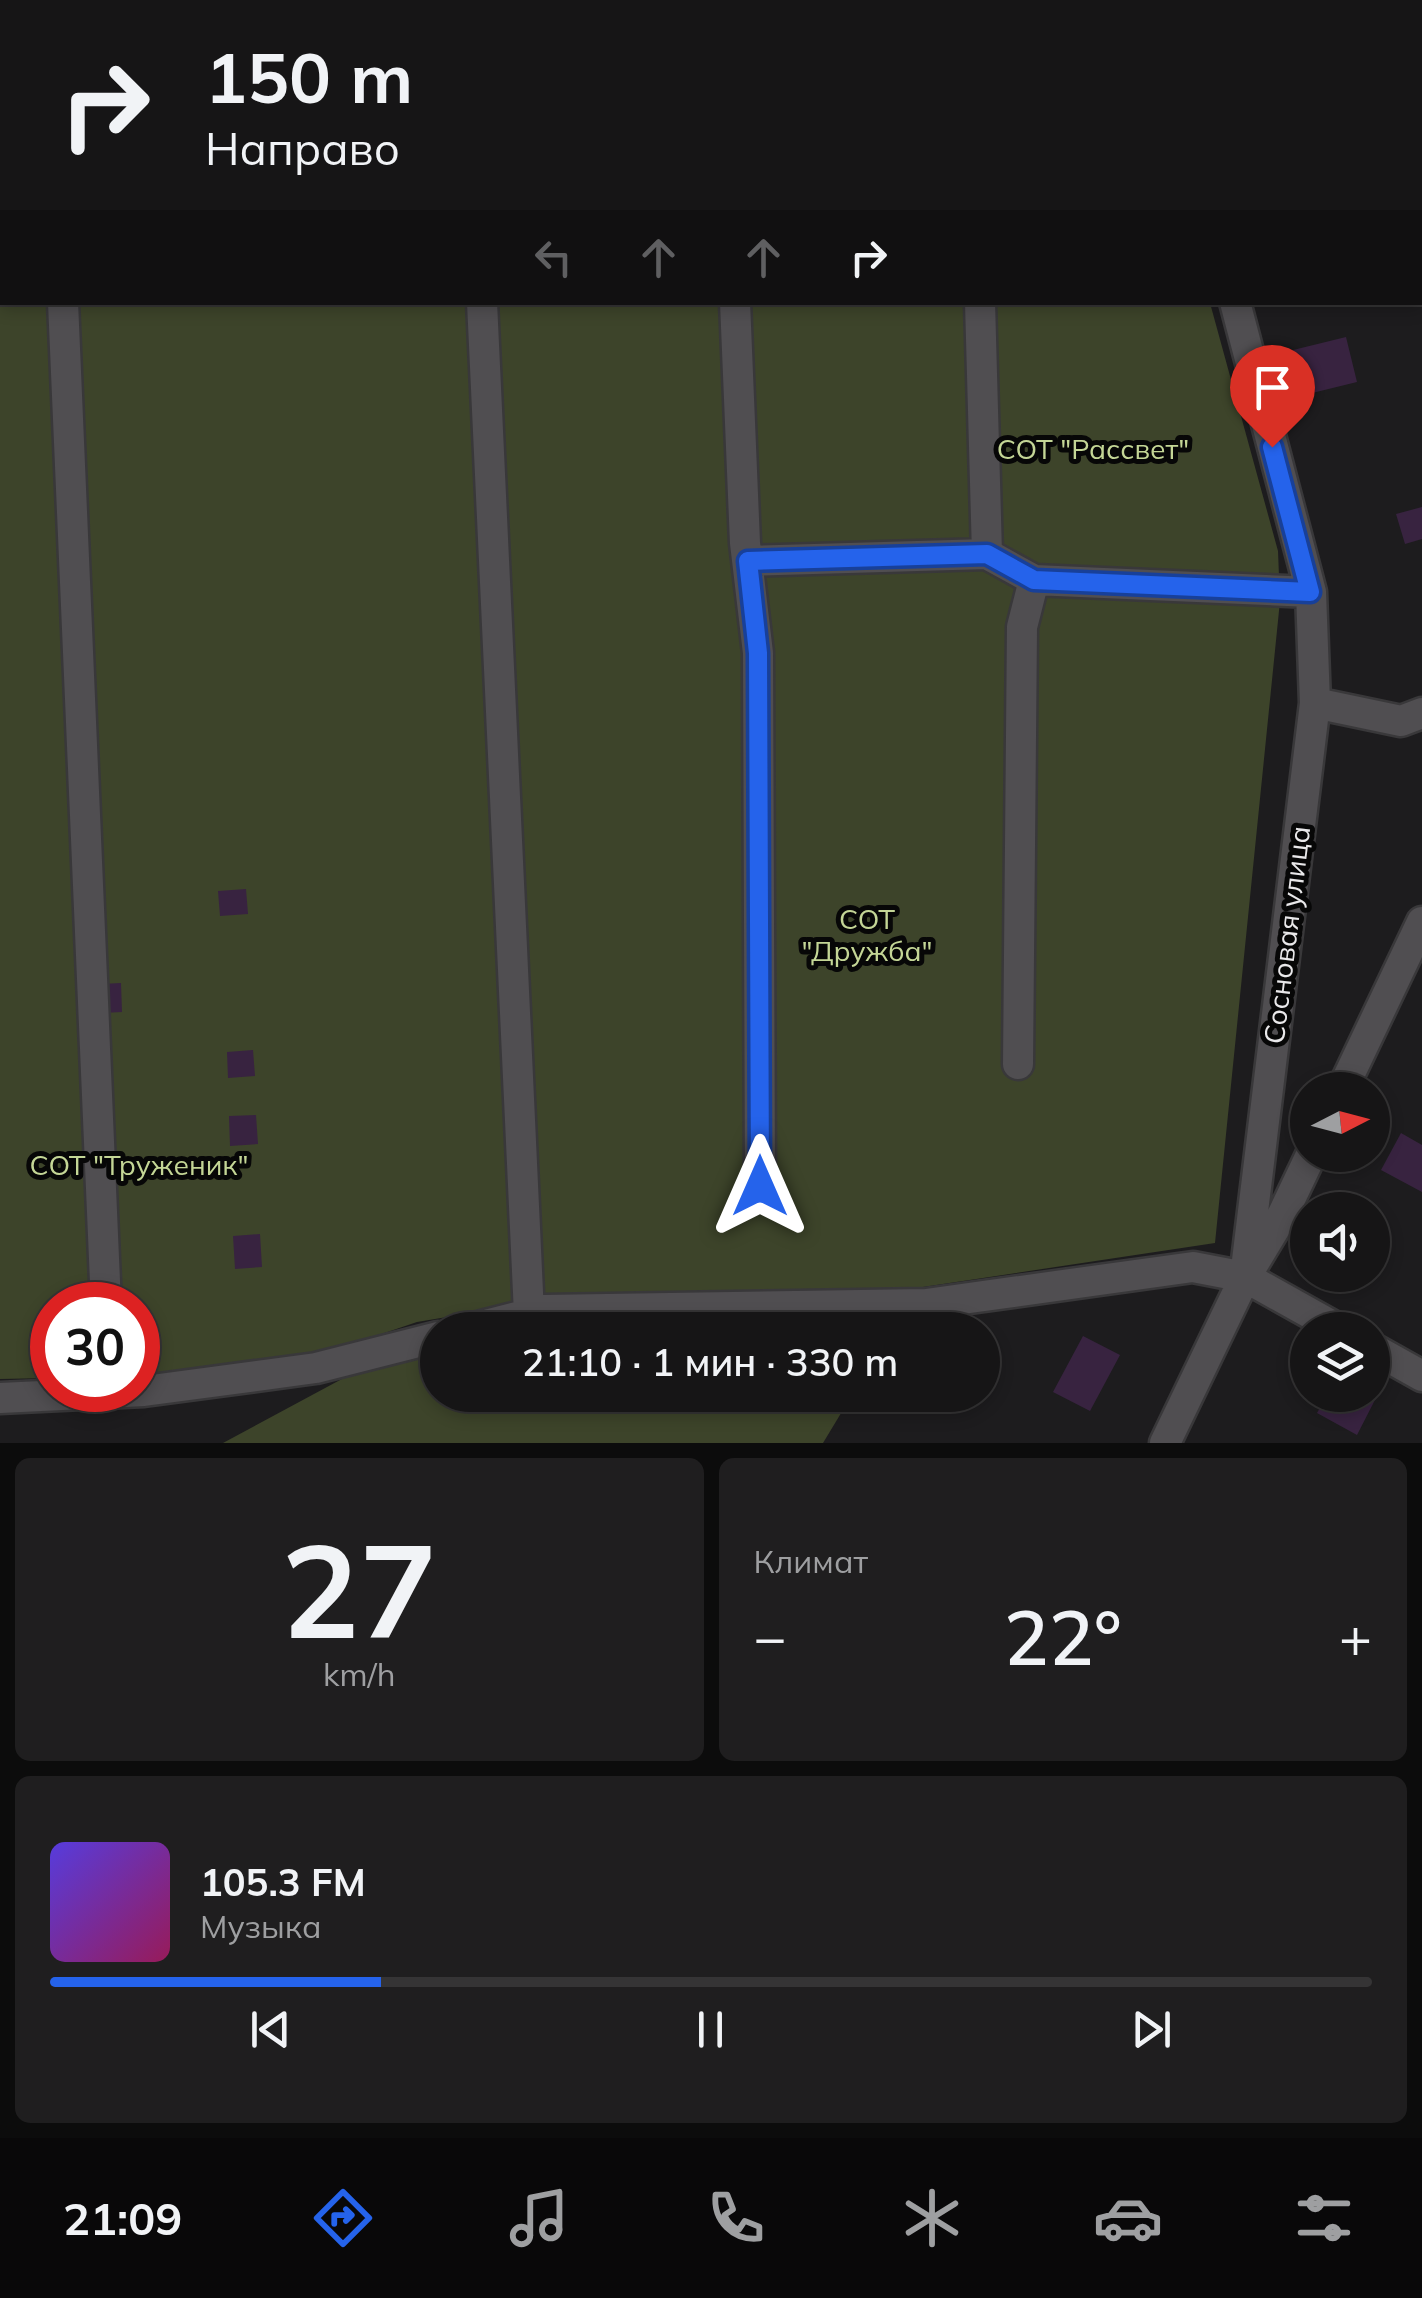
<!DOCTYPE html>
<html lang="ru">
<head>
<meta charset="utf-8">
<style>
  :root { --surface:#161516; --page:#1f1e1f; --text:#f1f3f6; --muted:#9e9fa1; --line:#353435; --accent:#2563eb }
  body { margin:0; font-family:Mulish,sans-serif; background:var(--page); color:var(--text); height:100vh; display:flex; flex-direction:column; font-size:38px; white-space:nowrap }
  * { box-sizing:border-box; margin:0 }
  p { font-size:32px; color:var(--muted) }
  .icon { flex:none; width:55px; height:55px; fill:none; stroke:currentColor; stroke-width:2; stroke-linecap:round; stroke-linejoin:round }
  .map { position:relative; height:1443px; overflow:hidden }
  .drawer { display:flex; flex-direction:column; gap:15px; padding:15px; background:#0c0c0c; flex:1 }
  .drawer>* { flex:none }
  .top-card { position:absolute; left:0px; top:0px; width:1422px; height:305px; box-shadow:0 5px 15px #0003,0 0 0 2px var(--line); background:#161516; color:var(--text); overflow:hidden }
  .needle { width:65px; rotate:84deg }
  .tools { position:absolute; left:1290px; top:1072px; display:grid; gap:20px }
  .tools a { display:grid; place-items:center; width:100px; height:100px; border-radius:50%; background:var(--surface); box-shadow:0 5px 15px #0003,0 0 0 2px var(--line); font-size:50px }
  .speed { position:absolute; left:30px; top:1282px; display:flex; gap:20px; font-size:50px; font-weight:700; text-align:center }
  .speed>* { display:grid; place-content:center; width:130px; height:130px; border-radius:50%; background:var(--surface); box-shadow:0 5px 15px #0003,0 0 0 2px var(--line); line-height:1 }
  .speed .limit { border:15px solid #d22; background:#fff; color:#111 }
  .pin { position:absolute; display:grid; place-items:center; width:85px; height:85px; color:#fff; margin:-102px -42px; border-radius:50% 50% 50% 0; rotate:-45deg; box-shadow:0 0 10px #0007 }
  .pin .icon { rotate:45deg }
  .me { position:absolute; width:110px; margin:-55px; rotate:0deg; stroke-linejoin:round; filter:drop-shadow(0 0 8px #0008) }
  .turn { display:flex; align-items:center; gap:35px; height:210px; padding:0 40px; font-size:45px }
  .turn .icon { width:130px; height:130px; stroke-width:2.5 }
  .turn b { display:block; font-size:70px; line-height:85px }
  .lanes { display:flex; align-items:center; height:95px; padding:0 40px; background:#0003; justify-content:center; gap:50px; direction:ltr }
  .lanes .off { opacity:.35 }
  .big { font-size:75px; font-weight:600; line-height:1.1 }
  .drawer .tile { flex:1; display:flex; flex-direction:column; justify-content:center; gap:15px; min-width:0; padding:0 35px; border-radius:15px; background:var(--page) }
  .drawer .dial { align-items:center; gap:0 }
  .dial b { font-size:130px; line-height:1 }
  .song { display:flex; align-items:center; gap:30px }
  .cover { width:120px; height:120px; border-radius:15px; background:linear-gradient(135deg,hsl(250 70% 55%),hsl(330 70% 35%)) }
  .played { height:10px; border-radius:5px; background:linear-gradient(90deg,var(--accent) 25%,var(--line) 25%) }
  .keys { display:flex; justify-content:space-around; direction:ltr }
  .heat { display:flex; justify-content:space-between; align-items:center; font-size:55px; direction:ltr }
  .drawer .tiles { flex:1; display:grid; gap:15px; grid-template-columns:1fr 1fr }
  .tile:last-child { grid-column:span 2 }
  .trip { position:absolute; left:420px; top:1312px; width:580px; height:100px; border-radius:50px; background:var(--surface); box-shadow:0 5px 15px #0003,0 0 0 2px var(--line); font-weight:600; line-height:100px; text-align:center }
  .tabs { display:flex; height:160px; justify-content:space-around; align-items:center; background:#090809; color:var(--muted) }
  .tabs .icon { width:70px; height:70px }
  .tabs .on { color:var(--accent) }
  .tabs b { font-size:45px; color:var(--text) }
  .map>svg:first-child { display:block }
  .green { fill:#3d442a }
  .building { fill:#382340 }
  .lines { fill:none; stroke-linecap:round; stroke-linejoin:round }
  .minor-casing { stroke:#39383a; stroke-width:35 }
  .minor { stroke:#504e51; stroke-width:30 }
  .route-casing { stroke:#184099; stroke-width:25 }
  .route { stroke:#2563eb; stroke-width:18 }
  .labels { text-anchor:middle; stroke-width:10; stroke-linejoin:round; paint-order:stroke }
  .park-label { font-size:28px; fill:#c4d696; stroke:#070707 }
  .street-label { font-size:28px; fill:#e9e8ea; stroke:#070707 }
</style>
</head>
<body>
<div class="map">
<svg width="1422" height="1443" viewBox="0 0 1422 1443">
  <rect width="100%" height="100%" fill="#1d1c1e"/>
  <!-- green -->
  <path class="green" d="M0,0H1146L1147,2H2V302L1210,303L1278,551L1280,601L1215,1243L903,1290L560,1298L417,1322L287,1366L138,1375V1305H52V1378L0,1379Z
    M433,1330H566H438V1395H852L823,1443H223Z"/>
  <!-- building -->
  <path class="building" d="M1346,337L1357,382L1300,396L1289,351Z
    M1422,507V539L1405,544L1396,514Z
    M246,889L248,914L220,916L218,891Z
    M121,983L122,1012L102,1013L101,984Z
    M253,1050L255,1076L228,1078L227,1052Z
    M256,1115L258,1144L230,1146L229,1116Z
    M1401,1133L1422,1145V1192L1381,1170Z
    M260,1234L262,1267L235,1269L233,1236Z
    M1083,1336L1120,1355L1090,1411L1053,1392Z
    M1372,1394L1377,1396L1357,1435L1317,1413L1327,1395Z"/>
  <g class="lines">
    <defs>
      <path id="minor" d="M51,0V2
        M467,0L468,2
        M721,0V2
        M972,0V2
        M1182,0V2
        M0,251H2
        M63,302L106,1305
        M482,302L529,1314
        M735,302L745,543L758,653L760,1186
        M980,302L987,554L1034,580L1311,592
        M748,561L987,554
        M1315,703L1401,721L1422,713
        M1018,1064L1022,627L1034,580
        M1342,1090L1422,922
        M1252,1266L1281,1218L1311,1155
        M466,1330L544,1310L926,1304L1193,1267L1245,1277L1340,1330
        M1372,1348L1422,1376
        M0,1398L144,1391L316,1368L438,1337
        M1165,1443L1245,1277L1315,703L1311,592L1235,302"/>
    </defs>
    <!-- minor casing -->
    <use href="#minor" class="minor-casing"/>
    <!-- minor -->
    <use href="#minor" class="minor"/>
  </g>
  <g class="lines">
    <defs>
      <path id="route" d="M760,1186L758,653L748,561L987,554L1034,580L1310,592L1272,447"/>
    </defs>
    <!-- route casing -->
    <use href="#route" class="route-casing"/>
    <!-- route -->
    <use href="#route" class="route"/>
  </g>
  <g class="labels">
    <!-- park labels -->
    <g class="park-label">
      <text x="1093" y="459">СОТ "Рассвет"</text>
      <text x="867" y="929">СОТ<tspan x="867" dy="32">"Дружба"</tspan></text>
      <text x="139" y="1175">СОТ "Труженик"</text>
    </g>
    <!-- street labels -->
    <g class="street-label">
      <text transform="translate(1287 935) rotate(-83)" y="10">Сосновая улица</text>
    </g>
  </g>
</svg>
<div class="tools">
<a><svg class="needle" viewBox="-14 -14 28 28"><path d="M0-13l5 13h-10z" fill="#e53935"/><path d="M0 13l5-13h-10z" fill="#9e9fa1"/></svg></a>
<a><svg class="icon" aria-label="sound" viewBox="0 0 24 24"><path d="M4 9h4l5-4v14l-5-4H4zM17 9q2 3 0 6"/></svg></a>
<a><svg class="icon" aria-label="layers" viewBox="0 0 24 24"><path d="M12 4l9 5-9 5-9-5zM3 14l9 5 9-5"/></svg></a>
</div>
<div class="speed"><div class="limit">30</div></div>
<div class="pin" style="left:1272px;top:447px;background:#d93025"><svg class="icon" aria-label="arrive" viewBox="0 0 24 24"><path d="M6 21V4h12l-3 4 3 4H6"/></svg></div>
<svg class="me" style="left:760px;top:1186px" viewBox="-20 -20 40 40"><path d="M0-17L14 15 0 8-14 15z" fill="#2563eb" stroke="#fff" stroke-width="4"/></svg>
<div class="trip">21:10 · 1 мин · 330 m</div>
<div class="top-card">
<div class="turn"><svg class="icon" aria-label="right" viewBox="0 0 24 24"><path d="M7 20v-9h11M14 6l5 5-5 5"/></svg><div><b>150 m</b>Направо</div></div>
<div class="lanes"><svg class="icon off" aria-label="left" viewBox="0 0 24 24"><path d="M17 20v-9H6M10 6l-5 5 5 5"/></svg><svg class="icon off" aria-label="ahead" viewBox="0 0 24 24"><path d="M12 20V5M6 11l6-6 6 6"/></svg><svg class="icon off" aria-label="ahead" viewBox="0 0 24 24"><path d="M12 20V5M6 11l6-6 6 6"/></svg><svg class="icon" aria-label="right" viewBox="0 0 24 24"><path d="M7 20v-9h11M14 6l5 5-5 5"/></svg></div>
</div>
</div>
<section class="drawer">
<div class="tiles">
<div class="tile dial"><b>27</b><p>km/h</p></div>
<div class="tile"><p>Климат</p>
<div class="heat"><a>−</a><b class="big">22°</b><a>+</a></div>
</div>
<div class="tile">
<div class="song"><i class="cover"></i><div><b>105.3 FM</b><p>Музыка</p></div></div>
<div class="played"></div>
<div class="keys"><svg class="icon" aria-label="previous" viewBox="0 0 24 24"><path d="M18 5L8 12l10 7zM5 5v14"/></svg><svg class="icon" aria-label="pause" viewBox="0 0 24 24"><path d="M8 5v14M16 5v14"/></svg><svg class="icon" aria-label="next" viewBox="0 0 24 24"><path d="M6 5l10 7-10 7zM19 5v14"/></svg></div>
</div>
</div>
</section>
<nav class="tabs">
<b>21:09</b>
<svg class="icon on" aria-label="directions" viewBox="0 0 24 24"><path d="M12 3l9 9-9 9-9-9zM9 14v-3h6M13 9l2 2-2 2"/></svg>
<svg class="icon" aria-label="music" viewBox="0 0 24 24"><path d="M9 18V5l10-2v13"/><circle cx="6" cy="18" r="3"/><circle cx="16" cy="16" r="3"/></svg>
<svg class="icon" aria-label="phone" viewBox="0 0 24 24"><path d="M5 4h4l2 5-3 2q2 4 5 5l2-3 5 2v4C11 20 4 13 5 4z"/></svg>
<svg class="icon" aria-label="climate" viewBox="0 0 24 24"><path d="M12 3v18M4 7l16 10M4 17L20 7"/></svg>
<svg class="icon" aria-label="car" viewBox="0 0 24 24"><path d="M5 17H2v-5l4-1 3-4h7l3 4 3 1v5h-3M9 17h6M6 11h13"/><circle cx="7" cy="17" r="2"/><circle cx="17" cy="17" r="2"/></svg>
<svg class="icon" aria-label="filters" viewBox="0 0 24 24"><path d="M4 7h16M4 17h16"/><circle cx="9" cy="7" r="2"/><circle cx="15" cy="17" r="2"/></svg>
</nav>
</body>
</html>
